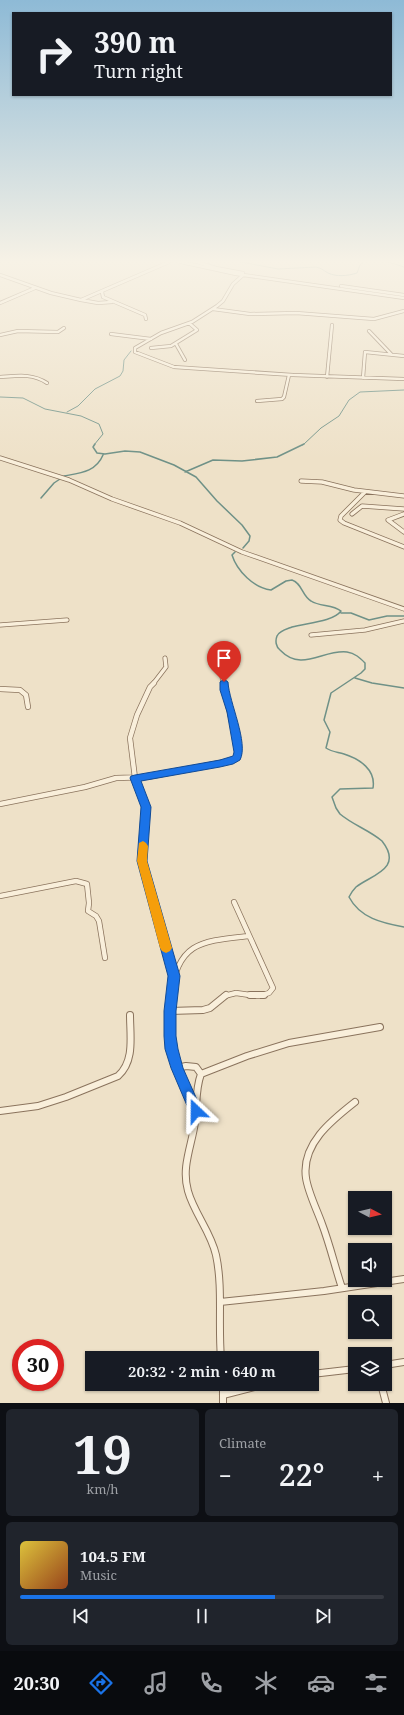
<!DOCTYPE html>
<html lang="en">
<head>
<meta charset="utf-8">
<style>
  :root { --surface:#171b24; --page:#20242c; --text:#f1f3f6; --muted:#9ea1a6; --line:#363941; --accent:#1a73e8 }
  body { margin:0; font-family:"Noto Serif",serif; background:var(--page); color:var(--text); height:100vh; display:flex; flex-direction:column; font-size:15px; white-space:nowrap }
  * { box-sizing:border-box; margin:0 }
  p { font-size:13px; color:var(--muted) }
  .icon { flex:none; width:22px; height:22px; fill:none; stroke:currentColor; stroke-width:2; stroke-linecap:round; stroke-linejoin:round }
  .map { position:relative; height:1403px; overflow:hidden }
  .side { display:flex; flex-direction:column; gap:6px; padding:6px; background:#0d0f14; flex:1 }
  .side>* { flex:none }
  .top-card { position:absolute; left:12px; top:12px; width:380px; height:84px; border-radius:0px; box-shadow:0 1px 3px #0004; background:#171b24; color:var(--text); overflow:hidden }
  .needle { width:26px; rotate:97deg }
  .tools { position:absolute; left:348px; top:1191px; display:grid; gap:8px }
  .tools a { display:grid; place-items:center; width:44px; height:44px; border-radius:0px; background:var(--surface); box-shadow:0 1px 3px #0004; font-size:20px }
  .speed { position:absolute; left:12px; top:1339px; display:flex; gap:8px; font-size:20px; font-weight:700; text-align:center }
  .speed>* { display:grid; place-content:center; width:52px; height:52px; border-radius:50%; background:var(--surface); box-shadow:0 1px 3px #0004; line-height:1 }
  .speed .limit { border:6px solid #d22; background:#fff; color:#111 }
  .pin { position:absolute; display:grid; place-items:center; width:34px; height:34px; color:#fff; margin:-41px -17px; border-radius:50% 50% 50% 0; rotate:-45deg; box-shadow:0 0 4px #0007 }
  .pin .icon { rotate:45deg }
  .me { position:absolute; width:44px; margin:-22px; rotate:337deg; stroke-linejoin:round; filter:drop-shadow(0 0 3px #0008) }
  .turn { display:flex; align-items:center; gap:14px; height:84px; padding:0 16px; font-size:18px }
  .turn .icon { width:52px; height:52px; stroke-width:2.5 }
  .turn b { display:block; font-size:28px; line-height:34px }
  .big { font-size:30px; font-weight:600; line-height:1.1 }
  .side .card { flex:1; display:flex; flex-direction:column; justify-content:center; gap:6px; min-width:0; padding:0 14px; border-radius:6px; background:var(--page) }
  .side .dial { align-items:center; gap:0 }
  .dial b { font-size:52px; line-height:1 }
  .song { display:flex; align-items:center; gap:12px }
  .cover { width:48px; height:48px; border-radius:6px; background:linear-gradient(135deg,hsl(50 70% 55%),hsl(20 70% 35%)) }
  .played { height:4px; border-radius:2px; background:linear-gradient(90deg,var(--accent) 70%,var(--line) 70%) }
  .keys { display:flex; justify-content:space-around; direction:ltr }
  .heat { display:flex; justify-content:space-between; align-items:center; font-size:22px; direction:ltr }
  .side .tiles { flex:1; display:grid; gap:6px; grid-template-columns:1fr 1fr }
  .card:last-child { grid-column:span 2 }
  .trip { position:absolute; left:85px; top:1351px; width:234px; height:40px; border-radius:0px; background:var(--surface); box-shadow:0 1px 3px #0004; font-weight:600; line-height:40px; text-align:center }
  .tab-bar { display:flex; height:64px; justify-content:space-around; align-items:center; background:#090b0e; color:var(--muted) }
  .tab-bar .icon { width:28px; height:28px }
  .tab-bar .on { color:var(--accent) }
  .tab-bar b { font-size:18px; color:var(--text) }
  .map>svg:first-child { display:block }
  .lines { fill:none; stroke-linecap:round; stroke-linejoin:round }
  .stream-far1 { stroke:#6f9187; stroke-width:1 }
  .stream { stroke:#6f9187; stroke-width:1.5 }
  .minor-far3-casing { stroke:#8a735d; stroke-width:4 }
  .minor-far2-casing { stroke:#8a735d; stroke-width:5 }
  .minor-far1-casing { stroke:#8a735d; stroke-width:6 }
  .minor-casing { stroke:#8a735d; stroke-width:8 }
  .minor-far3 { stroke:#f9efdb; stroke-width:2.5 }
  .minor-far2 { stroke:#f9efdb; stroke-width:3.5 }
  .minor-far1 { stroke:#f9efdb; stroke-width:4.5 }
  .minor { stroke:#f9efdb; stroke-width:6 }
  .route { fill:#1a73e8; stroke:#114b97 }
  .slow { fill:#f59e0b }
</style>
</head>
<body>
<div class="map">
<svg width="404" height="1403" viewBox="0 0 404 1403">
  <rect width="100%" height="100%" fill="#eee1c8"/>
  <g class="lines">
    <!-- stream-far1 -->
    <path class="stream-far1" d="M241,262L278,269L316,267C321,268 323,270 328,273C337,277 347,276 357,273L360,265L364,262
      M388,262L404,267
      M0,397L23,398L45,409L81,416L99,424L103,434L94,445
      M67,412L78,406L95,389L120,376L123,371L124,360L131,351
      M303,445L321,428L339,416L349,400L360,392L404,390"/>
    <!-- stream -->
    <path class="stream" d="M95,444L93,447L97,453L105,454L125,451L140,452L174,465L196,477L217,501L242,525L250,536L249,541L243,548
      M185,472L213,460L242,461L277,457L304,444
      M64,476C80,473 96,472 103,455
      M41,498L54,483L60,479
      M235,552L232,555C237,571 254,588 271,590L286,581L292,580C302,583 302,596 311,601C320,607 332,604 341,611C333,622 305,623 292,627C287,629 279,631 277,636C275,641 276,647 280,650C302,673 323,649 347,652C355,653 360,658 365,663V669L361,673L331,693L324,720L330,732L326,748C332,752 338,752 344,754C360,759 376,770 373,788L340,789L332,797L336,808L340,814C353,825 369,830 382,841C404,869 371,875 356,887C353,890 351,893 349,897C360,918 382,923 404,927
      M341,613H351L369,620L387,616H404
      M355,678L372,683L404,688"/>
    <defs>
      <path id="minor-far3" d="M181,262L236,274L404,298
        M197,262L216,268L243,273
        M0,275L51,293L81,300L169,262
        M242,276L233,284L223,301L217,306L192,322L161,333L135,348V352L174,367L293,375L404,379
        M341,286L404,295
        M102,292L103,297L145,315L146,319
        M81,300L98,303L112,302
        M0,303L35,288
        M213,309L250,314L296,313L374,319L404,311
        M369,331L391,354
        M111,334L151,339
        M0,335L18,331L58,332L64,328
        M176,344L185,360
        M151,348L171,346L197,330L189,323
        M0,377C17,376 32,373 47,383
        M327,377L332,325
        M363,378L365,352L404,356
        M257,401L282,399L284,397L289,375"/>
      <path id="minor-far2" d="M0,458L69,480L112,499L180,523L242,552L404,609
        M301,481L322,482L354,490L404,496
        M365,492L341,516L340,520L344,523L404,547
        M352,514L362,506L404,509
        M404,514L388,520L404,532
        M0,625L67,620
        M311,635L365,630L404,621
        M220,658L223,684
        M153,684L166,667L165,658"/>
      <path id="minor-far1" d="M154,683L150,687L137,715L130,738L135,778L146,807L142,861L174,976
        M0,689L20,690L26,695L28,707
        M0,804L85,787L116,778L148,777L234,760L237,758L239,752L223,683
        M0,896L76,881L87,884L89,903L88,911L96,916L99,921L105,958
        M234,902L273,988L269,993L259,996
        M171,996C177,941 203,941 249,936
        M224,996L236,993L257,996"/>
      <path id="minor" d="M171,995C166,1039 176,1070 195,1109
        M250,995H264
        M170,1011L203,1010L210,1008L226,995
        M177,1068L186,1066L196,1067L201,1074
        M0,1111L38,1106L66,1097L118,1076C135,1061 130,1036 130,1015
        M342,1288C335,1267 330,1245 322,1224C317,1210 308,1192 306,1178C301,1144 332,1120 355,1102
        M220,1302L324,1291L404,1279
        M221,1358C218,1324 223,1287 216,1255C211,1232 194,1213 188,1191C181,1167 192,1145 195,1122C197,1106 195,1090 201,1074L247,1056L289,1043L380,1027
        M385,1365L404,1362
        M312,1374L355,1369
        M223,1384V1403
        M381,1384L386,1403
        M223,1395L266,1384"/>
    </defs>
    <!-- minor-far3 casing -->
    <use href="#minor-far3" class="minor-far3-casing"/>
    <!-- minor-far2 casing -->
    <use href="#minor-far2" class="minor-far2-casing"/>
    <!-- minor-far1 casing -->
    <use href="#minor-far1" class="minor-far1-casing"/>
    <!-- minor casing -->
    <use href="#minor" class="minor-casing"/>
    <!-- minor-far3 -->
    <use href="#minor-far3" class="minor-far3"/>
    <!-- minor-far2 -->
    <use href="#minor-far2" class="minor-far2"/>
    <!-- minor-far1 -->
    <use href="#minor-far1" class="minor-far1"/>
    <!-- minor -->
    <use href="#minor" class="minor"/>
  </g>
  <!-- sky -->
  <linearGradient id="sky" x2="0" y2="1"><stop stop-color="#8ebad6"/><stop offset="0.57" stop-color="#f7f2e6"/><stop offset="1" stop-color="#f7f2e6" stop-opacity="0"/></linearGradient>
  <rect width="404" height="459" fill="url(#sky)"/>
  <!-- route -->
  <path class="route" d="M224,679L228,682C229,702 249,743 240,760L233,764L220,767L141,781L151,807L147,861L180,976L176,1011V1036L178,1049L183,1068L202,1111L200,1115L196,1117L191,1115L171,1068L165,1049L164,1036V1011L168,976L137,861L141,807L130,778L131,776L135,775L220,760L233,756L234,752L227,712L220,690V682Z"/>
  <!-- slow -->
  <path class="slow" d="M143,841L146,843L148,846L147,861L172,948L170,951L166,953L162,951L160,948L137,861L139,843Z"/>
</svg>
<div class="tools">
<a><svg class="needle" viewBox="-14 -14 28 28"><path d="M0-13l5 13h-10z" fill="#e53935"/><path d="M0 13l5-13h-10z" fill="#9ea1a6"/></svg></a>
<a><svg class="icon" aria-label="sound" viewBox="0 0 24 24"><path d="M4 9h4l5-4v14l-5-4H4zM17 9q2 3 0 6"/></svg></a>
<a><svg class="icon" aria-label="search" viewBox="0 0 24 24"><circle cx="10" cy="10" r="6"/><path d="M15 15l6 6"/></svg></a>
<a><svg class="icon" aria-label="layers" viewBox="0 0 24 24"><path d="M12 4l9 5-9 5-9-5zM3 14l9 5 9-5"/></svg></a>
</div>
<div class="speed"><div class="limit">30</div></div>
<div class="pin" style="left:224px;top:682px;background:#d93025"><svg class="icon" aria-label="arrive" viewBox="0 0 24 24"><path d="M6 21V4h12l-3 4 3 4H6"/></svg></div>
<svg class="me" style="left:196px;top:1111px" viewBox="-20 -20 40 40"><path d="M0-17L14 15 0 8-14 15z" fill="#1a73e8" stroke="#fff" stroke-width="4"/></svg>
<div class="trip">20:32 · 2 min · 640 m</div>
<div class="top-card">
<div class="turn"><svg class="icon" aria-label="right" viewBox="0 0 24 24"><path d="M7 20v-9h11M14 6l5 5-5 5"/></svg><div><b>390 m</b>Turn right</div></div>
</div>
</div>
<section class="side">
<div class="tiles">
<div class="card dial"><b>19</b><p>km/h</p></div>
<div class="card"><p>Climate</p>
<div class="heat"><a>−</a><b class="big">22°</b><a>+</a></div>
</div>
<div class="card">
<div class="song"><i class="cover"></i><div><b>104.5 FM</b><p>Music</p></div></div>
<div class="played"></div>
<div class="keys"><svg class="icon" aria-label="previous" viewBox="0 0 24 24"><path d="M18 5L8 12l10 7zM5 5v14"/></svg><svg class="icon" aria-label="pause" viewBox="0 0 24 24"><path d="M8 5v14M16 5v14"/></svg><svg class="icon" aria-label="next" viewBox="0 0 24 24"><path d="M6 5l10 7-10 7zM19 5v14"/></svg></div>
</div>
</div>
</section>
<nav class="tab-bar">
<b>20:30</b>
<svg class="icon on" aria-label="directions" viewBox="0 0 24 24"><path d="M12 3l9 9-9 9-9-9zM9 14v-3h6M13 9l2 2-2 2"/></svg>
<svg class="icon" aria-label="music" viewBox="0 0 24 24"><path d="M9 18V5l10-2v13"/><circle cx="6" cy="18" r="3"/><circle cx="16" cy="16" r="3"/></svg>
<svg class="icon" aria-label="phone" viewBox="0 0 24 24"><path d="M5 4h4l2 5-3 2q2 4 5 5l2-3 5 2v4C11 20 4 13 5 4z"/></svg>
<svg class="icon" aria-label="climate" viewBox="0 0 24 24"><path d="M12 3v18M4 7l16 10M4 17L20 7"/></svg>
<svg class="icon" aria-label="car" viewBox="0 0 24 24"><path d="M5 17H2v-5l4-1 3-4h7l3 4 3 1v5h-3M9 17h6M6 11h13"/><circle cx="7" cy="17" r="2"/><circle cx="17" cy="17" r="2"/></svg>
<svg class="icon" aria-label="filters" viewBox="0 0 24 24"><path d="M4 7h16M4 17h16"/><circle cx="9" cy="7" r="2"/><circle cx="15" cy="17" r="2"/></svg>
</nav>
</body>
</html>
